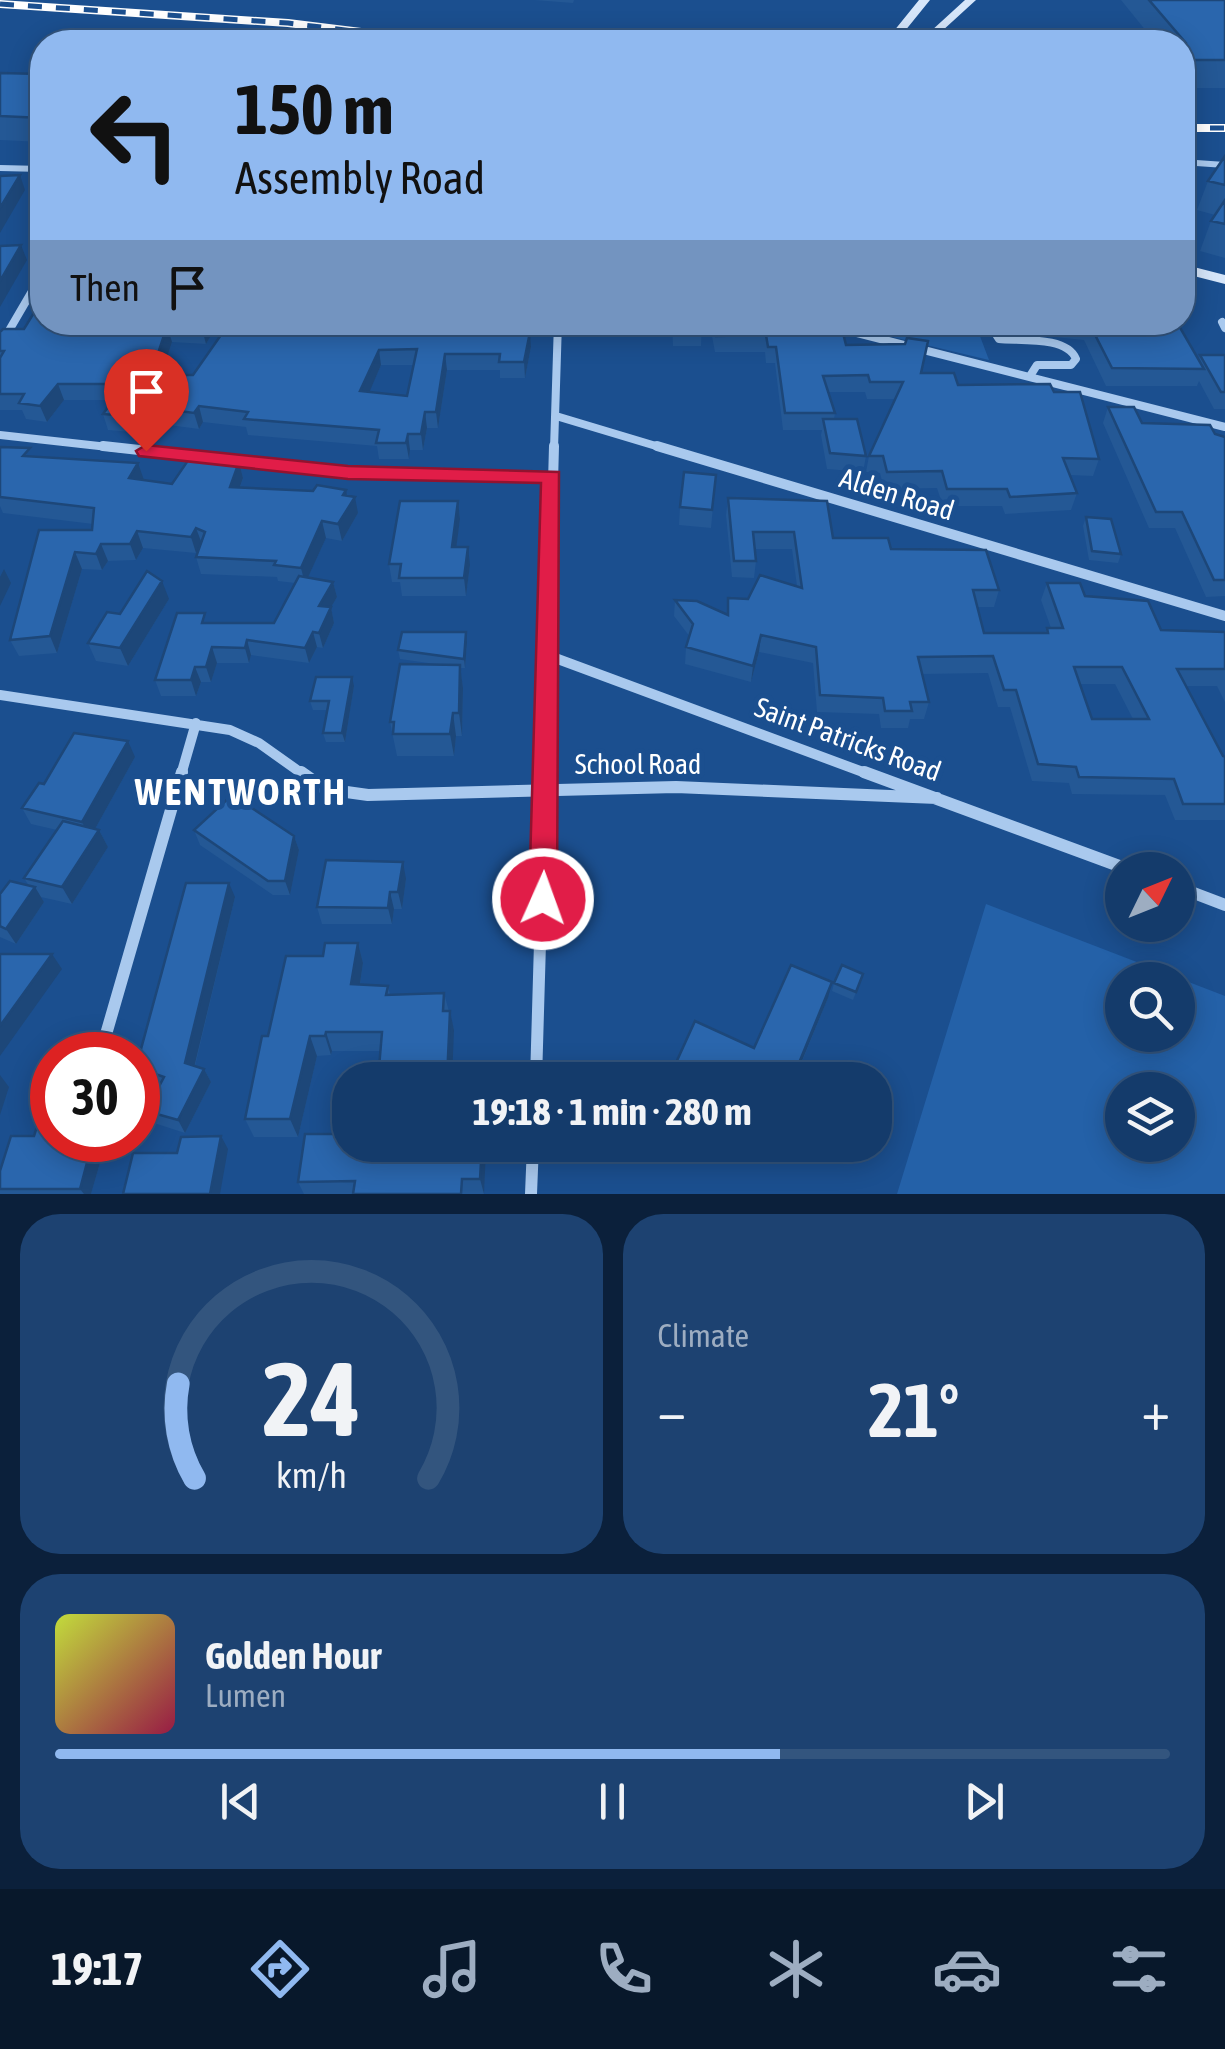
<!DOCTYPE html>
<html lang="en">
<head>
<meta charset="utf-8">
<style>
  :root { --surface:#143b6b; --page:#1d4271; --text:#f1f3f6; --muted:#9dadc1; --line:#33557e; --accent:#90b9f0 }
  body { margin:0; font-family:"Asap Condensed",sans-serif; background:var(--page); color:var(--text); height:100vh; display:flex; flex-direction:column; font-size:38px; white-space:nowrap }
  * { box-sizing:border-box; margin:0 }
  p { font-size:32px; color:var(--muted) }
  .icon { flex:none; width:55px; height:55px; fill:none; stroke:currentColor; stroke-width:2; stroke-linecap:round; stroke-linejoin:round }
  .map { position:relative; height:1194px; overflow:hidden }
  .panel { display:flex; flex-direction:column; gap:20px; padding:20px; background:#0b203b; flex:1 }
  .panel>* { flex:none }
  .banner { position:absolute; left:30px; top:30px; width:1165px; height:305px; border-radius:40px; box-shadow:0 5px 25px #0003,0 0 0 2px var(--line); background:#90b9f0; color:#111; overflow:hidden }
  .needle { width:65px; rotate:47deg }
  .controls { position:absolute; left:1105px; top:852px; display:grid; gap:20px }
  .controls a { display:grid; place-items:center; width:90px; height:90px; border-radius:50%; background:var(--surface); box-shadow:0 5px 25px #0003,0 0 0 2px var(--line); font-size:50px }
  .speed { position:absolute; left:30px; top:1032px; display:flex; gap:20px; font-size:50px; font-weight:700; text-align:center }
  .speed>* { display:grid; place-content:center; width:130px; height:130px; border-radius:50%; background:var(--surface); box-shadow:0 5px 25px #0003,0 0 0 2px var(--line); line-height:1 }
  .speed .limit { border:15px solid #d22; background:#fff; color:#111 }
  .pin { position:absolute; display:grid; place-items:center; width:85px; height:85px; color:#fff; margin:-102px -42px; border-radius:50% 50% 50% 0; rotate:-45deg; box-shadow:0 0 10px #0007 }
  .pin .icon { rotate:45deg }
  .me { position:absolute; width:110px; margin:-55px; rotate:2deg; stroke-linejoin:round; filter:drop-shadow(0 0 8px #0008) }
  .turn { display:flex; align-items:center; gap:35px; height:210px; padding:0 40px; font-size:45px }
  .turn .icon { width:130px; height:130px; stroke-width:2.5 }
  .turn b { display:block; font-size:70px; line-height:85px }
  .then { display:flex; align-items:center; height:95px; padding:0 40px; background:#0003; gap:20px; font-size:38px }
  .big { font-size:75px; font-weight:700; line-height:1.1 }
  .panel .tile { flex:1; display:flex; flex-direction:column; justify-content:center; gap:15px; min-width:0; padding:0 35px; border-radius:40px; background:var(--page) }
  .panel .dial { align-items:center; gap:0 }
  .dial svg { height:260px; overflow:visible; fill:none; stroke:var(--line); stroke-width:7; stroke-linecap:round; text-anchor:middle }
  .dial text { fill:var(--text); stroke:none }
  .song { display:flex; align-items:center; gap:30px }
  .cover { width:120px; height:120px; border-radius:15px; background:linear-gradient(135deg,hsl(70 70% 55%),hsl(340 70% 35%)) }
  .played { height:10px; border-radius:5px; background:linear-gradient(90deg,var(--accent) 65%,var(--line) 65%) }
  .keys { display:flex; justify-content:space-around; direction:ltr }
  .heat { display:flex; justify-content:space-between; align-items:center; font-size:55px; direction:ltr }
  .panel .tiles { flex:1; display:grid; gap:20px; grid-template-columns:1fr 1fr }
  .tile:last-child { grid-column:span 2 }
  .trip { position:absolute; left:332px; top:1062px; width:560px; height:100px; border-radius:40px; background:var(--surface); box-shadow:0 5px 25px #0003,0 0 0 2px var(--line); font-weight:700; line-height:100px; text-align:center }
  .tabs { display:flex; height:160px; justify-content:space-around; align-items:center; background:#08182b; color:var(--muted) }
  .tabs .icon { width:70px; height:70px }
  .tabs .selected { color:var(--accent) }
  .tabs b { font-size:45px; color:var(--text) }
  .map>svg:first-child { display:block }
  .green { fill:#2461a8; fill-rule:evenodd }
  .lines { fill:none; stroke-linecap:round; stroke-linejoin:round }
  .street-far3 { stroke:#a9c9ee; stroke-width:6 }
  .street-far2 { stroke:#a9c9ee; stroke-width:8 }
  .street-far1 { stroke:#a9c9ee; stroke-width:10 }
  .street { stroke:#a9c9ee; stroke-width:12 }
  .secondary { fill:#d6e6fa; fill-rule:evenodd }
  .rail-casing { stroke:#fff; stroke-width:8 }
  .rail { stroke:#1b4f8f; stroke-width:5; stroke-dasharray:14; stroke-linecap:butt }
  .wall { fill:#245895; fill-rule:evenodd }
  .shaded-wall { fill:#1d4779 }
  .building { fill:#2a66ad; stroke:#1d4779; stroke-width:2.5; fill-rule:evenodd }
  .route { fill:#e11d48; stroke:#92132f; stroke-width:2.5 }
  .labels { text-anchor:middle; stroke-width:10; stroke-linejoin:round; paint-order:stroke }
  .street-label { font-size:28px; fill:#fff; stroke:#1b4f8f }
  .district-label { font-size:38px; font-weight:bold; letter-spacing:2.5px; fill:#fff; stroke:#1b4f8f }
</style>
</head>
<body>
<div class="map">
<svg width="1225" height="1194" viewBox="0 0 1225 1194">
  <rect width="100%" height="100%" fill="#1b4f8f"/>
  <!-- green -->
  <path class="green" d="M834,323H975L989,360Z
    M986,904L1225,996V1194H897ZM1122,980H1178V1035H1122ZM1122,1090H1178V1145H1122Z"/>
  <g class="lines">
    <!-- street-far3 -->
    <path class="street-far3" d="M1182,162L1225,165
      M0,168L42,169"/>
    <!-- street-far2 -->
    <path class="street-far2" d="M469,322L558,325
      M814,322L1225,427
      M988,322L999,339C1020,341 1067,336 1076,359L1071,365H1037L1030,376
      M1222,322L1225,328
      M0,346L42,274
      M556,416L666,449
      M0,435L126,449
      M554,449L558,322"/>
    <!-- street-far1 -->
    <path class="street-far1" d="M103,446L348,473L551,477
      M657,446L1225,616
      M547,655L871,775
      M0,695L230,730L259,743L304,775
      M181,775L196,723
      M545,775L554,446"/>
    <!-- street -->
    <path class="street" d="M301,772L325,789L368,795L676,787L937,798
      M864,772L1130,870
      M1178,887L1225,905
      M100,1055L182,772
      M536,1080L545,772
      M531,1194L533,1145"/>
    <!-- secondary -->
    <path class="secondary" d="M919,0H930L896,42H885Z
      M965,0H976L930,42H919Z
      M1182,264L1225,275V284L1182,273Z"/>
    <defs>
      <path id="rail" d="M0,4L288,23L442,42
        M1182,128H1225"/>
    </defs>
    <!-- rail casing -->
    <use href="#rail" class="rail-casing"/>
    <!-- rail -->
    <use href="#rail" class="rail"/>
  </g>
  <!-- wall -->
  <path class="wall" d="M534,0H574L573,3Z
    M1121,0H1225V88H1182V42H1155Z
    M0,73L42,74V142L0,140Z
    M1225,156V258L1200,251L1211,221L1215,215L1197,210L1208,181Z
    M219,322L206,344L172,342L161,375H193L387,329L531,347L525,378H500V370H447L438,428H427L423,450H410L409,459H379L377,446L248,435L246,427L203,422L199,429L139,421L131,432L108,430L103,414L113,400H64L47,422L26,419L22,410H0V332ZM381,365H413L407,396L369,392Z
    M672,322H702L701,346H673Z
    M712,322H794L795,329L846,345L958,385L1054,392L1099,459L1093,476L1070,475L1077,493L1071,510L1005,514L1002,506H943L937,488L884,489L880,473L866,472L869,456L895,399H867L865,392H828L835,413L834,419L866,456L863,472L827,469L821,435L822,430H783L775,363H766L765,352H715L711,331Z
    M999,322H1170L1199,360L1200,355H1225V409H1214L1199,381L1197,386H1106L1084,340L1003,332Z
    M1108,407L1142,423L1215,434L1225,437V596L1206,597L1175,528H1149L1103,423Z
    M0,447L34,457L143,480L172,484L239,462L243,478L240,488L347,495L358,513L342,541L326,538L308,577L333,582L337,597L331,607L334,623L323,648L317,647L309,663L251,655L249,663H217L211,682H201L196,696H161L155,680L209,623H274L295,583L278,581L277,577L201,574L196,557L199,549L196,553L143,548L136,560L108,561L102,570L82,569L57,653L19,656L10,640L92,530L93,524L3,513L0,506Z
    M716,475L711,528L679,525L680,507Z
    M728,498L833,538L891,549L999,590L994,607H977L984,633H1045L1047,628H1051L1041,600L1047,583L1085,596L1161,630L1225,632V702L1217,686H1186L1223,756L1225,757V820H1175L1165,795L1072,794L1069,783L1032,781L1010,707H998L988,673L922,674L929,702L924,719H910L908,728H881L879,714L817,712L813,663L759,652L751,682L685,664L686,647L690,637L674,616L675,600L727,615L748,599L797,586L792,549H755L756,561L754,578L732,577L726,515ZM1080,684H1115L1133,719H1092Z
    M458,501L460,519L456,547L470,565L466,596H402L400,582H392L389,564Z
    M1086,517L1121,554L1118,563L1089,560L1083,526Z
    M169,599L128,666L96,661L88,643L120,614Z
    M466,632L467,642L465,668H460L463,688L462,736H456L454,756H397L390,722L442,665L400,659L398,650Z
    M354,686L345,742H326L323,733L327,710H313L310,701Z
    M135,757L95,829L99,830L108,847L72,904L41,897L44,902L16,944L0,937V894L29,886L24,878L57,830L31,824L22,808L44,784Z
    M194,830L294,836L299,850L290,895H273L200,845Z
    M406,879L402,909H394L392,924H322L317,907Z
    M235,897L195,1066L204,1069L211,1082L185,1133L154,1123L146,1111L159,1086L138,1078V1055Z
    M358,943L363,963L360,985L388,986L390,995L444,993L454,1030L380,1051H332L331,1055L317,1056L298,1137H254L245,1119L268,1036L323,956Z
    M860,982L853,1000L832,991L834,983Z
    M828,998L799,1069L810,1080L674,1079L675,1065L754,1048Z
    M52,1140H97L104,1149L91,1194H0V1171Z
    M350,1145H485L484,1194H304L298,1182Z"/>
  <!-- shaded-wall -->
  <path class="shaded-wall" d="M20,175L25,190L0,233V208Z
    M21,245L27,260L0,307V281Z
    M205,322H219L206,344L202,329Z
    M167,326L172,342L156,391L151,375Z
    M530,332L531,347L525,378L524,362Z
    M379,350L381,365L363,407L360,391Z
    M445,354L447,370L438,428L436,412Z
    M58,384L64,400L47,422L40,406Z
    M134,405L139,421L131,432L126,416Z
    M199,406L203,422L199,429L194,413Z
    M425,412L427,428L423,450L421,434Z
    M408,434L410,450L409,459L406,443Z
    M239,462L243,478L234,504L230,487Z
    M138,463L144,480L134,495L129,478Z
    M346,490L349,506L355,497L358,513L342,541L338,524L343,495Z
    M458,501L460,519L454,565L452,547Z
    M322,521L326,538L305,584L301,568Z
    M196,528L202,544L196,553L191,537Z
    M137,531L143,548L136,560L130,544Z
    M101,544L108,561L102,570L96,554Z
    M468,547L470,565L466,596L464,578Z
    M75,552L82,569L57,653L50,636Z
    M4,569L11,583L0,606V577Z
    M162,581L169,599L128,666L120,648Z
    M333,582L337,597L323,621L319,606Z
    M331,607L334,623L323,648L319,633Z
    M313,632L317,647L309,663L305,648Z
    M466,632L467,642L465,668L464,659Z
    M761,635L759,652L751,682L753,666Z
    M247,640L251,655L249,663L245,648Z
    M212,647L217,663L211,682L206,667Z
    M460,665L463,688L462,736L459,713Z
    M195,667L201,682L196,696L191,680Z
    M352,677L354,686L345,742L342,733Z
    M453,713L456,736L454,756L450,734Z
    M128,741L135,757L90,838L82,822Z
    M99,830L108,847L72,904L62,887Z
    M294,836L299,850L290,895L285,881Z
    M403,862L406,879L402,909L398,892Z
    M229,883L235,897L192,1076L185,1063Z
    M35,887L44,902L16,944L6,929Z
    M390,892L394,909L392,924L388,908Z
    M358,943L363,963L357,1004L351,984Z
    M52,954L62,969L0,1056V1026Z
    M832,982L828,998L794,1080L797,1068Z
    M450,1011L454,1030L452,1080H447Z
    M326,1032L332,1051L331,1055L325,1036Z
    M310,1036L317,1056L298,1137L290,1119Z
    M204,1069L211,1082L185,1133L178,1120Z
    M0,1075L9,1087L0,1115Z
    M221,1136L228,1149L220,1194H210Z
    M93,1140H97L104,1149L91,1194H84L80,1189Z
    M482,1145H485L486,1149L484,1194L480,1179Z"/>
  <!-- building -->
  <path class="building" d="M1149,0H1225V60H1187L1182,55V42H1171H1185Z
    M0,73L42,74V118L0,116Z
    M1225,156V185L1208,181Z
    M20,175L0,208V176Z
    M1225,200V224L1211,221Z
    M21,245L0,281V246Z
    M42,310V322H205L202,329L167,326L151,375H193L230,322H386L383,329L530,332L524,362H499L500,354H445L436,412H425L421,434H408L406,443H376L379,430L244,419L248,412L199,406L194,413L134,405L126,416L103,414L121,389H112L115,384H58L40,406L19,403L24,394H0V358L4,351H0V332L3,329H24L35,311ZM417,349L407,396L360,391L379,350Z
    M673,322H702V328H673Z
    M713,322H794L795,329H842L846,345L905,344L907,338L928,341L921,373H954L958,385L1050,384L1054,392H1080L1099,459L1063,458L1077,493L1010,497L1007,489H947L942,471L887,472L883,456H869L903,382H870L868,375L823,376L835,413H785L776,347H768L766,335L716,336Z
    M1086,322H1170L1171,324H1178L1204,369L1112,368L1089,323Z
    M1200,355H1225V392H1221Z
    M1108,407H1134L1142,423L1210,425L1215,434L1225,437V580H1214L1182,512H1156Z
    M823,419H857L866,456L830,453Z
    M0,447L30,448L23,456L138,463L129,478L172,484L191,456L239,462L230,487L313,491L317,485L346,490L343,495L355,497L338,524L322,521L301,568L274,565L276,561L196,557L205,532L196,528L191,537L137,531L130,544H101L96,554L75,552L50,636L10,640L39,530H92L94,508L0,497Z
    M684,472L716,475L712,510L680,507Z
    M728,498L827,501L833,538H888L891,549L986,550L999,590H973L984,633H1048L1047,628H1063L1047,583H1080L1085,596L1148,601L1161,630L1225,632V669H1177L1223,756L1225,757V804H1183L1174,779L1079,777L1076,767L1038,764L1016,690H1004L993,656L918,657L929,702H910L912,711H885L883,698L820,695L816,647L761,635L753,666L686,647L693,624L675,600L697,601L728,615V598L748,599L760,575L802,588L794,532H753L756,561H734ZM1074,667H1122L1149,719H1092Z
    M400,501H458L452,547H468L464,578H399L401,564H389Z
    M1086,517L1111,519L1121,554L1092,551Z
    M147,571L162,581L120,648L88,643L107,612L120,614Z
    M299,576L333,582L319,606L331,607L319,633L313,632L305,648L247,640L245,648L212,647L206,667H195L191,680H155L177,613H205L202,623H274Z
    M402,632H466L464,659L398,650Z
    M400,664L460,665L459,713H453L450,734H393L394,722H390Z
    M316,677H352L342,733H323L329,701H310Z
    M74,733L128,741L82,822L22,808L39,783L44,784Z
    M232,795L294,836L285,881H268L194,830Z
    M63,821L99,830L62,887L24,878Z
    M326,860L403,862L398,892H390L388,908L317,907Z
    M10,881L35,887L6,929L0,926V894Z
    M186,883H229L185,1063L204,1069L178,1120L146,1111L164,1077L138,1068V1055H125L131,1045L141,1049Z
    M325,943H358L351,984L388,986L386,995L444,993L443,1011H450L447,1080H378L382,1032H326L325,1036H310L290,1119H245L262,1036H268L286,956H323Z
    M0,954H52L0,1026Z
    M791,965L832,982L797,1068L811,1075L809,1080H707L675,1065L695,1021L754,1048Z
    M842,965L863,974L856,992L834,983Z
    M51,1083H52V1140H93L80,1189H0V1171L11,1136H34Z
    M305,1134H350V1145H482L480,1179H462L461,1194H353L355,1181L298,1182Z
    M221,1136L210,1194H123L133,1153H177L181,1137Z"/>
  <!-- route -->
  <path class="route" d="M146,445L348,466L559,472L557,899L553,907L543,911L533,907L529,899L541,483L348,479L139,456L136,451Z"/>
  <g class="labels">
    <!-- street labels -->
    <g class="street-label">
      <text transform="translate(897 494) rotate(17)" y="10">Alden Road</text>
      <text transform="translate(848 739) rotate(20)" y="10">Saint Patricks Road</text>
      <text x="638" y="774">School Road</text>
    </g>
    <!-- district labels -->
    <g class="district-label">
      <text x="241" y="805">WENTWORTH</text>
    </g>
  </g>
</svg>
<div class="controls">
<a><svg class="needle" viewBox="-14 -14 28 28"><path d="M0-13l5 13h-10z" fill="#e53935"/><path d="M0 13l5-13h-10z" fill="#9dadc1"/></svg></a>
<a><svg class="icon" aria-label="search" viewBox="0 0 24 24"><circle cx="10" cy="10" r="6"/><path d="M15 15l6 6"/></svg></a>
<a><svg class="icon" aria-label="layers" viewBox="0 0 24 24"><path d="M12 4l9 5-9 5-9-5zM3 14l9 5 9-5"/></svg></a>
</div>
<div class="speed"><div class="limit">30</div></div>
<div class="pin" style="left:146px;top:451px;background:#d93025"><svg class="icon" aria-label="arrive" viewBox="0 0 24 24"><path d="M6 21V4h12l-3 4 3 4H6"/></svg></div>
<svg class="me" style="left:543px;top:899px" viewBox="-20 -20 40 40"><circle r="17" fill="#e11d48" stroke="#fff" stroke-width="3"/><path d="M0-11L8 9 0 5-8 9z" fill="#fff"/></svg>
<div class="trip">19:18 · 1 min · 280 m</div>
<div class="banner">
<div class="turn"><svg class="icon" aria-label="left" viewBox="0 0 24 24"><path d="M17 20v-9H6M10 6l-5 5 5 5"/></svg><div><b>150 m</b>Assembly Road</div></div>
<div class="then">Then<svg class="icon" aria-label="arrive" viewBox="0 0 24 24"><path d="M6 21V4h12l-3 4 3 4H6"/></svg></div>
</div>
</div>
<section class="panel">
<div class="tiles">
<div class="tile dial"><svg viewBox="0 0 100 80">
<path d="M14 69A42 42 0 1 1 86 69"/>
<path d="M14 69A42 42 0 0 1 9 40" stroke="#90b9f0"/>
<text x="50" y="56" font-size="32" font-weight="700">24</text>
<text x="50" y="72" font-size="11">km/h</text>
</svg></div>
<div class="tile"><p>Climate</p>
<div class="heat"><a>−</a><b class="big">21°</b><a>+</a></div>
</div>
<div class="tile">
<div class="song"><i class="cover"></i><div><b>Golden Hour</b><p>Lumen</p></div></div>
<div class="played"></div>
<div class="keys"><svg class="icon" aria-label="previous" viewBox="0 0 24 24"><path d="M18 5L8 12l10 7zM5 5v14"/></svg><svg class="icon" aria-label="pause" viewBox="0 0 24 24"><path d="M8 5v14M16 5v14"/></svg><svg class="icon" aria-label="next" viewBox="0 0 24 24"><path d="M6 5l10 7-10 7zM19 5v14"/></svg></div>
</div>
</div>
</section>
<nav class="tabs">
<b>19:17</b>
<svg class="icon selected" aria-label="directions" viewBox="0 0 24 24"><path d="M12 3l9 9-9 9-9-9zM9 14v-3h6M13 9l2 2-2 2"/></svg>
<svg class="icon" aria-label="music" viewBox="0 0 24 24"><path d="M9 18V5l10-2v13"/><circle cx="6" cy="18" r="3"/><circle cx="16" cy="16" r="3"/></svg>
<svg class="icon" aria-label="phone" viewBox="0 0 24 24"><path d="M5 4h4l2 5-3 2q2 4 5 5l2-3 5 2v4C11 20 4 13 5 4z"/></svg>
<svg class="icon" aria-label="climate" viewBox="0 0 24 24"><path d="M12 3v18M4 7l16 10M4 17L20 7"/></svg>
<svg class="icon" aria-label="car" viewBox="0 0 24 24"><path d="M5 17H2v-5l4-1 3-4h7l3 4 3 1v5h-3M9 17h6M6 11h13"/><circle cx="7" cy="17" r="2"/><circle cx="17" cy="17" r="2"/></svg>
<svg class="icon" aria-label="filters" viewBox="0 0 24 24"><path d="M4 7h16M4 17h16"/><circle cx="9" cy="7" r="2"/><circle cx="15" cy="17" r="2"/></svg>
</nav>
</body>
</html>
